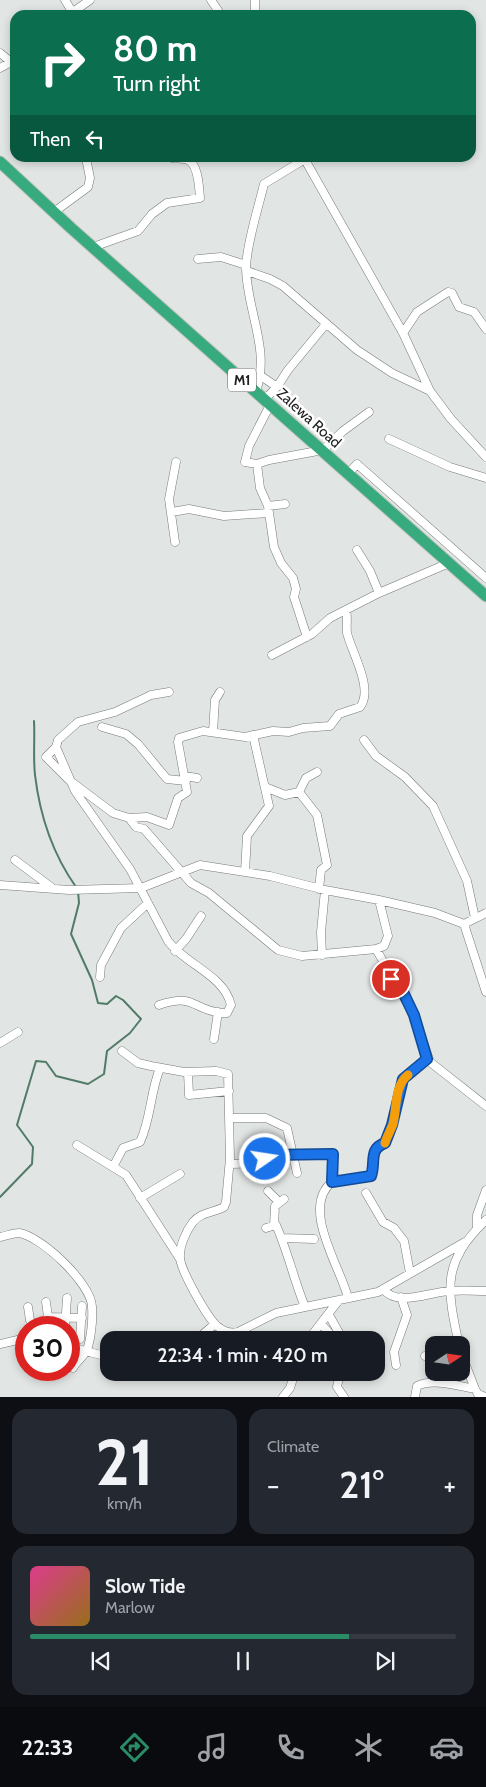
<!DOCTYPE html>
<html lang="en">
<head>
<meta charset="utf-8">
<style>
  :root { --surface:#171b24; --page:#242831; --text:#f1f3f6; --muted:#9ea1a6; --line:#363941; --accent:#298c66 }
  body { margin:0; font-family:Cabin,sans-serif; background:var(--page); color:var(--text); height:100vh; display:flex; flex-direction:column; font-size:19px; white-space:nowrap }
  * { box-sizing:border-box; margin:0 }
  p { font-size:16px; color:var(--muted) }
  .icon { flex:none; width:28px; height:28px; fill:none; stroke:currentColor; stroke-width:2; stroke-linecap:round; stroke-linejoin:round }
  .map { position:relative; height:1397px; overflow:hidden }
  .details { display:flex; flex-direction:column; gap:12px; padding:12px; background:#0d0f14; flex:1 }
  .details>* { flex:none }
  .banner { position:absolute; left:10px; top:10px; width:466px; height:152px; border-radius:15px; box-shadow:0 2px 8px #0003; background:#0b6e4f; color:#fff; overflow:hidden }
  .needle { width:32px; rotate:77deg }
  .fabs { position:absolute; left:425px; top:1336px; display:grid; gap:10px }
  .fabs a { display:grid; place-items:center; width:45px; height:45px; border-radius:10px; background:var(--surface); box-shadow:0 2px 8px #0003; font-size:25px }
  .speed { position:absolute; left:15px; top:1316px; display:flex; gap:10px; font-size:25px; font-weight:700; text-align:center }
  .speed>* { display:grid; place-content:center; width:65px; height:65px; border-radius:50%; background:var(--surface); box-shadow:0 2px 8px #0003; line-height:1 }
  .speed .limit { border:8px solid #d22; background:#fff; color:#111 }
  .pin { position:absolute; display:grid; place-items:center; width:42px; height:42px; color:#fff; margin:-21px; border:2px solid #fff; border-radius:50%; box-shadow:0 1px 5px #0007 }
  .me { position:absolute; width:55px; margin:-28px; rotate:77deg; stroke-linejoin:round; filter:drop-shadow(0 0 4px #0008) }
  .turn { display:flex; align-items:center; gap:18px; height:105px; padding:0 20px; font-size:22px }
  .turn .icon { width:65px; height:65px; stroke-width:2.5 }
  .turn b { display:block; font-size:35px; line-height:42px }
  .then { display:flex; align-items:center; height:48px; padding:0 20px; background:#0003; gap:10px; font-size:19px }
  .big { font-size:38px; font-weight:600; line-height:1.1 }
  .details .widget { flex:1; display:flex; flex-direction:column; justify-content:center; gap:8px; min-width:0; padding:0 18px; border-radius:15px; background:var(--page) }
  .details .dial { align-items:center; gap:0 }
  .dial b { font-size:65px; line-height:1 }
  .song { display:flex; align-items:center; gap:15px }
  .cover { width:60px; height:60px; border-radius:8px; background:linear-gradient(135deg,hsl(330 70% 55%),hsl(40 70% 35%)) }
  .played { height:5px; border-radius:2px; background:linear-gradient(90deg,var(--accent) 75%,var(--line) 75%) }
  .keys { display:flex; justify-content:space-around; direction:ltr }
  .heat { display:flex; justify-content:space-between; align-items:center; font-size:28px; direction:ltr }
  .details .tiles { flex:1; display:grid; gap:12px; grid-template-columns:1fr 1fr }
  .widget:last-child { grid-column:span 2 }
  .trip { position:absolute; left:100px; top:1331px; width:285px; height:50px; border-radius:15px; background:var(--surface); box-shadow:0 2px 8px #0003; font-weight:600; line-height:50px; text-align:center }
  .tab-bar { display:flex; height:80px; justify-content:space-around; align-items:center; background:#090b0e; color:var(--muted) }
  .tab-bar .icon { width:35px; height:35px }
  .tab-bar .active { color:var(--accent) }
  .tab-bar b { font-size:22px; color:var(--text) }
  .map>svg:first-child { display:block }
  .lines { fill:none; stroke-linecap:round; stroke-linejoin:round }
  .stream { stroke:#507b67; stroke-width:2 }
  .minor-casing { stroke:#767a78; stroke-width:9 }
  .highway-casing { stroke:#c0c0c0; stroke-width:13 }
  .minor { stroke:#fff; stroke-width:8 }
  .highway { stroke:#37ab7e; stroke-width:11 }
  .route-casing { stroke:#114b97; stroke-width:12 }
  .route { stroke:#1a73e8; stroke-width:9 }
  .slow { stroke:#f59e0b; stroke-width:9 }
  .labels { text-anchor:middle; stroke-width:5; stroke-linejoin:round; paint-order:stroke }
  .shield { fill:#fff; stroke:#626262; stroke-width:1 }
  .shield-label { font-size:14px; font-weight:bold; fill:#1e1f1e }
  .street-label { font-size:15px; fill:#1e1f1e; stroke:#fff }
</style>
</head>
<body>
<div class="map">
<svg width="486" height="1397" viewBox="0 0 486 1397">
  <rect width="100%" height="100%" fill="#e1e5e3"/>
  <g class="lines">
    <!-- stream -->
    <path class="stream" d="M34,721C35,739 33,758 35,775C40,817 52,853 76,887
      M0,1197L32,1164L33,1147L17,1125L36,1061L46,1062L56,1076L88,1084L104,1074L107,1051L130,1033L141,1019L123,1000L116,996L107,1004L98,1003L92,980L71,934L79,903L78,891"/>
    <defs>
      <path id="minor" d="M65,0L74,15
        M211,0L221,15
        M73,12L90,0
        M255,15V0
        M0,53L10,61
        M0,68L15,60
        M304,158L403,333L430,391L451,419L486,457
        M54,212L88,187L90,178L86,158
        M93,247L138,231L152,214L167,203L200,198C199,189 199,165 188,160C183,158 177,159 172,158
        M198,259L221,257L246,265
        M247,271L270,279L283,286L357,350L392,373L430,391
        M403,333L417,312L448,292L452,293L459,307L474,312L486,329
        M261,376L277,387
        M256,391C271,350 246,308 246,267C247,242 258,209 264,184L305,159
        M265,399L277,387L288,370L326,324
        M271,403L249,446L245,462L257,464L269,460L323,450L343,431L369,412
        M389,439L450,467L486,478
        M257,464L260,488L268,506L285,504
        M348,474L357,464L486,578
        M268,506L274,547L281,563L293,578L296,589L294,597L307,637
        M172,512L189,509L224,516L268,513
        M175,542L169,499L176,462
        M357,550L370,571L379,593
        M272,655L312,634L330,618L379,593L449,563
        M102,727L126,734L138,744L167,779L186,781
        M213,732L215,700L220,692
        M364,740L376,756L405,777L433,806L467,881L475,918
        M56,747L46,757L69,780L113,813L129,818L147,817L169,825L178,798L187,792L178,742L179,738L203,731L245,737L273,731L289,732L303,728L330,726L339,714L360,707C374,689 352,653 347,633C346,625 348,618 346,610
        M185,776L197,778
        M265,787L285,795L299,792L317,815L327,865L321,870L319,889
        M299,792L306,778L317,772
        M129,818L136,827L144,829L191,883L209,893L278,950L302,956L376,949L384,946L388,936L379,900
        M15,860L51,887
        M245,872L247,836L269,806L253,735
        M0,885L69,890L141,888L200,865L270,876L325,890L379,900L435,913L464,924L486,913
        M464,924L486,992
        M376,949L414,1015L430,1062L486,1106
        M175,951L186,939L201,916
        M322,955L321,932L325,890
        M100,977L101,965L121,928L148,903
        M159,1005C195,993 191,1009 221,1013H227L231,1005C224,975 186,965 168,941L130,869L75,791L56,747L58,740L78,722L115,712L151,695L169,692
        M214,1039L218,1012
        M0,1043L18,1032
        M122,1051L138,1063L151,1066L184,1072L216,1071L228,1074L230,1158L226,1202L224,1207C213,1213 201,1212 193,1222C186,1231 179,1247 180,1258C181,1271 207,1317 217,1326C223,1331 230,1334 238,1332L276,1313L378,1292L465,1242
        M188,1072L189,1095L229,1091
        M229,1118H266L287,1128L297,1173
        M77,1145L126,1175L180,1259
        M230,1164L262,1163L269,1155L333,1154L332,1182
        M113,1167L123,1148L140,1142C151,1119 150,1093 160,1068
        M268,1191L279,1202
        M366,1193L383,1222L394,1228L404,1241L410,1273
        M140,1198L180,1174
        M274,1226L275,1206L284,1199
        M266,1228L276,1225C288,1252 294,1280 305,1307
        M477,1228V1215L486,1190
        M0,1237C6,1236 13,1233 19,1233C41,1236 92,1284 92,1307C93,1320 91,1338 87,1350C84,1356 76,1362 73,1368
        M282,1238L314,1239
        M383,1289C398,1308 431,1291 451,1291C462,1290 474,1291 486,1291
        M348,1298C341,1268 300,1208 332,1182L371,1176C376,1163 368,1150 385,1143L392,1125L403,1079L427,1059
        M46,1302L48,1317
        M28,1307L30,1320L36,1328
        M329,1315L343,1340
        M321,1324L332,1336L343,1339
        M36,1328L48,1317L82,1318
        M65,1328L67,1298
        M69,1337L80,1339L82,1306
        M196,1340L215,1324
        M308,1340L339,1300
        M0,1344L26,1338
        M459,1345C447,1289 441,1263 486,1220
        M69,1347L109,1357
        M461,1353L475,1389L478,1394L485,1397
        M425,1356H434
        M396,1365L394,1352L407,1315L401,1297
        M340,1372L337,1387L344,1397
        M283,1397L290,1388L295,1372
        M415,1397L417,1386C433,1378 458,1386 475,1389"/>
      <path id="highway" d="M0,162L71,228L486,596"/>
    </defs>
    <!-- minor casing -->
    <use href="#minor" class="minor-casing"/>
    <!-- highway casing -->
    <use href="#highway" class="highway-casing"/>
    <!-- minor -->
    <use href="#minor" class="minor"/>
    <!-- highway -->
    <use href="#highway" class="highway"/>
  </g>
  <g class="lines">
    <defs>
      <path id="route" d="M265,1159L269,1155L333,1154L332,1182L371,1176C376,1163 368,1149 385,1143L392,1125L403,1079L427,1059L414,1015L404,994L391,979"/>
    </defs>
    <!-- route casing -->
    <use href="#route" class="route-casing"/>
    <!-- route -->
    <use href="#route" class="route"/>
    <!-- slow -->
    <path class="slow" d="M385,1143C387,1136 391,1130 393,1124C397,1109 394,1086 408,1075"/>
  </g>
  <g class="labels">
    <!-- shield labels -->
    <rect class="shield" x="228" y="368.5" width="28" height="23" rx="4"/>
    <g class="shield-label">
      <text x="242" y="385">M1</text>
    </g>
    <!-- street labels -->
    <g class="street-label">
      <text transform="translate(309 418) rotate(42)" y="5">Zalewa Road</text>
    </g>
  </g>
</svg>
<div class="fabs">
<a><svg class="needle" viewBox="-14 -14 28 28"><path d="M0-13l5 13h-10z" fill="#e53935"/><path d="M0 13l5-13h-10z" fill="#9ea1a6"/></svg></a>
</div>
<div class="speed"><div class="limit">30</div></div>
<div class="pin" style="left:391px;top:979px;background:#d93025"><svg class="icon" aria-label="arrive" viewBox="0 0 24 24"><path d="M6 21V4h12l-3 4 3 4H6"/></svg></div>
<svg class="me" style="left:265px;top:1159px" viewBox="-20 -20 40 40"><circle r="17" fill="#1a73e8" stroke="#fff" stroke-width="3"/><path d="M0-11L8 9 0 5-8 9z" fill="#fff"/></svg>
<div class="trip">22:34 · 1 min · 420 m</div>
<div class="banner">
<div class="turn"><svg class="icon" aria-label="right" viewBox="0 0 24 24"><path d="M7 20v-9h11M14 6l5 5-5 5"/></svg><div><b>80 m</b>Turn right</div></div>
<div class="then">Then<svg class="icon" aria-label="left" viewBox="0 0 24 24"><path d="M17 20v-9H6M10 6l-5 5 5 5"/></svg></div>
</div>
</div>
<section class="details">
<div class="tiles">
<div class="widget dial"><b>21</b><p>km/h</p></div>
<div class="widget"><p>Climate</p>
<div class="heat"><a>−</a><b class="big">21°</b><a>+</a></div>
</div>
<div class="widget">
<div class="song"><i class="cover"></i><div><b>Slow Tide</b><p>Marlow</p></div></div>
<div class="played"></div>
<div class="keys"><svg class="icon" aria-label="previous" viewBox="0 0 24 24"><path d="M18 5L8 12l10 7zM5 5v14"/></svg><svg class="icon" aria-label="pause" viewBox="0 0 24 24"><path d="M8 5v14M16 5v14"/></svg><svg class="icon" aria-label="next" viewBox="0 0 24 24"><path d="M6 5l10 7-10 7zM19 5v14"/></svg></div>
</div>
</div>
</section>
<nav class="tab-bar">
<b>22:33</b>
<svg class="icon active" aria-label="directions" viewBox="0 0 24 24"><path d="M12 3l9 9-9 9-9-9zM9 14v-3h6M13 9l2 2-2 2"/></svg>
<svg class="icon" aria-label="music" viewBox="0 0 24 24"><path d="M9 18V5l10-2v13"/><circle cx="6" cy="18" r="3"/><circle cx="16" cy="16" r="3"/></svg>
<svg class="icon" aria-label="phone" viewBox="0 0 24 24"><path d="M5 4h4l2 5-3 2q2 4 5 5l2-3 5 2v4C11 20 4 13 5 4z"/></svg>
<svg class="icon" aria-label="climate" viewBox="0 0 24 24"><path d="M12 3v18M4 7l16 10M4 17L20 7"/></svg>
<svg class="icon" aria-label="car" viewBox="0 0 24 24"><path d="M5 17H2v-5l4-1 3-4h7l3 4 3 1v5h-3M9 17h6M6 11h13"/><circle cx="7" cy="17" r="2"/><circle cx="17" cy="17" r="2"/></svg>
</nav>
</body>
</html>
